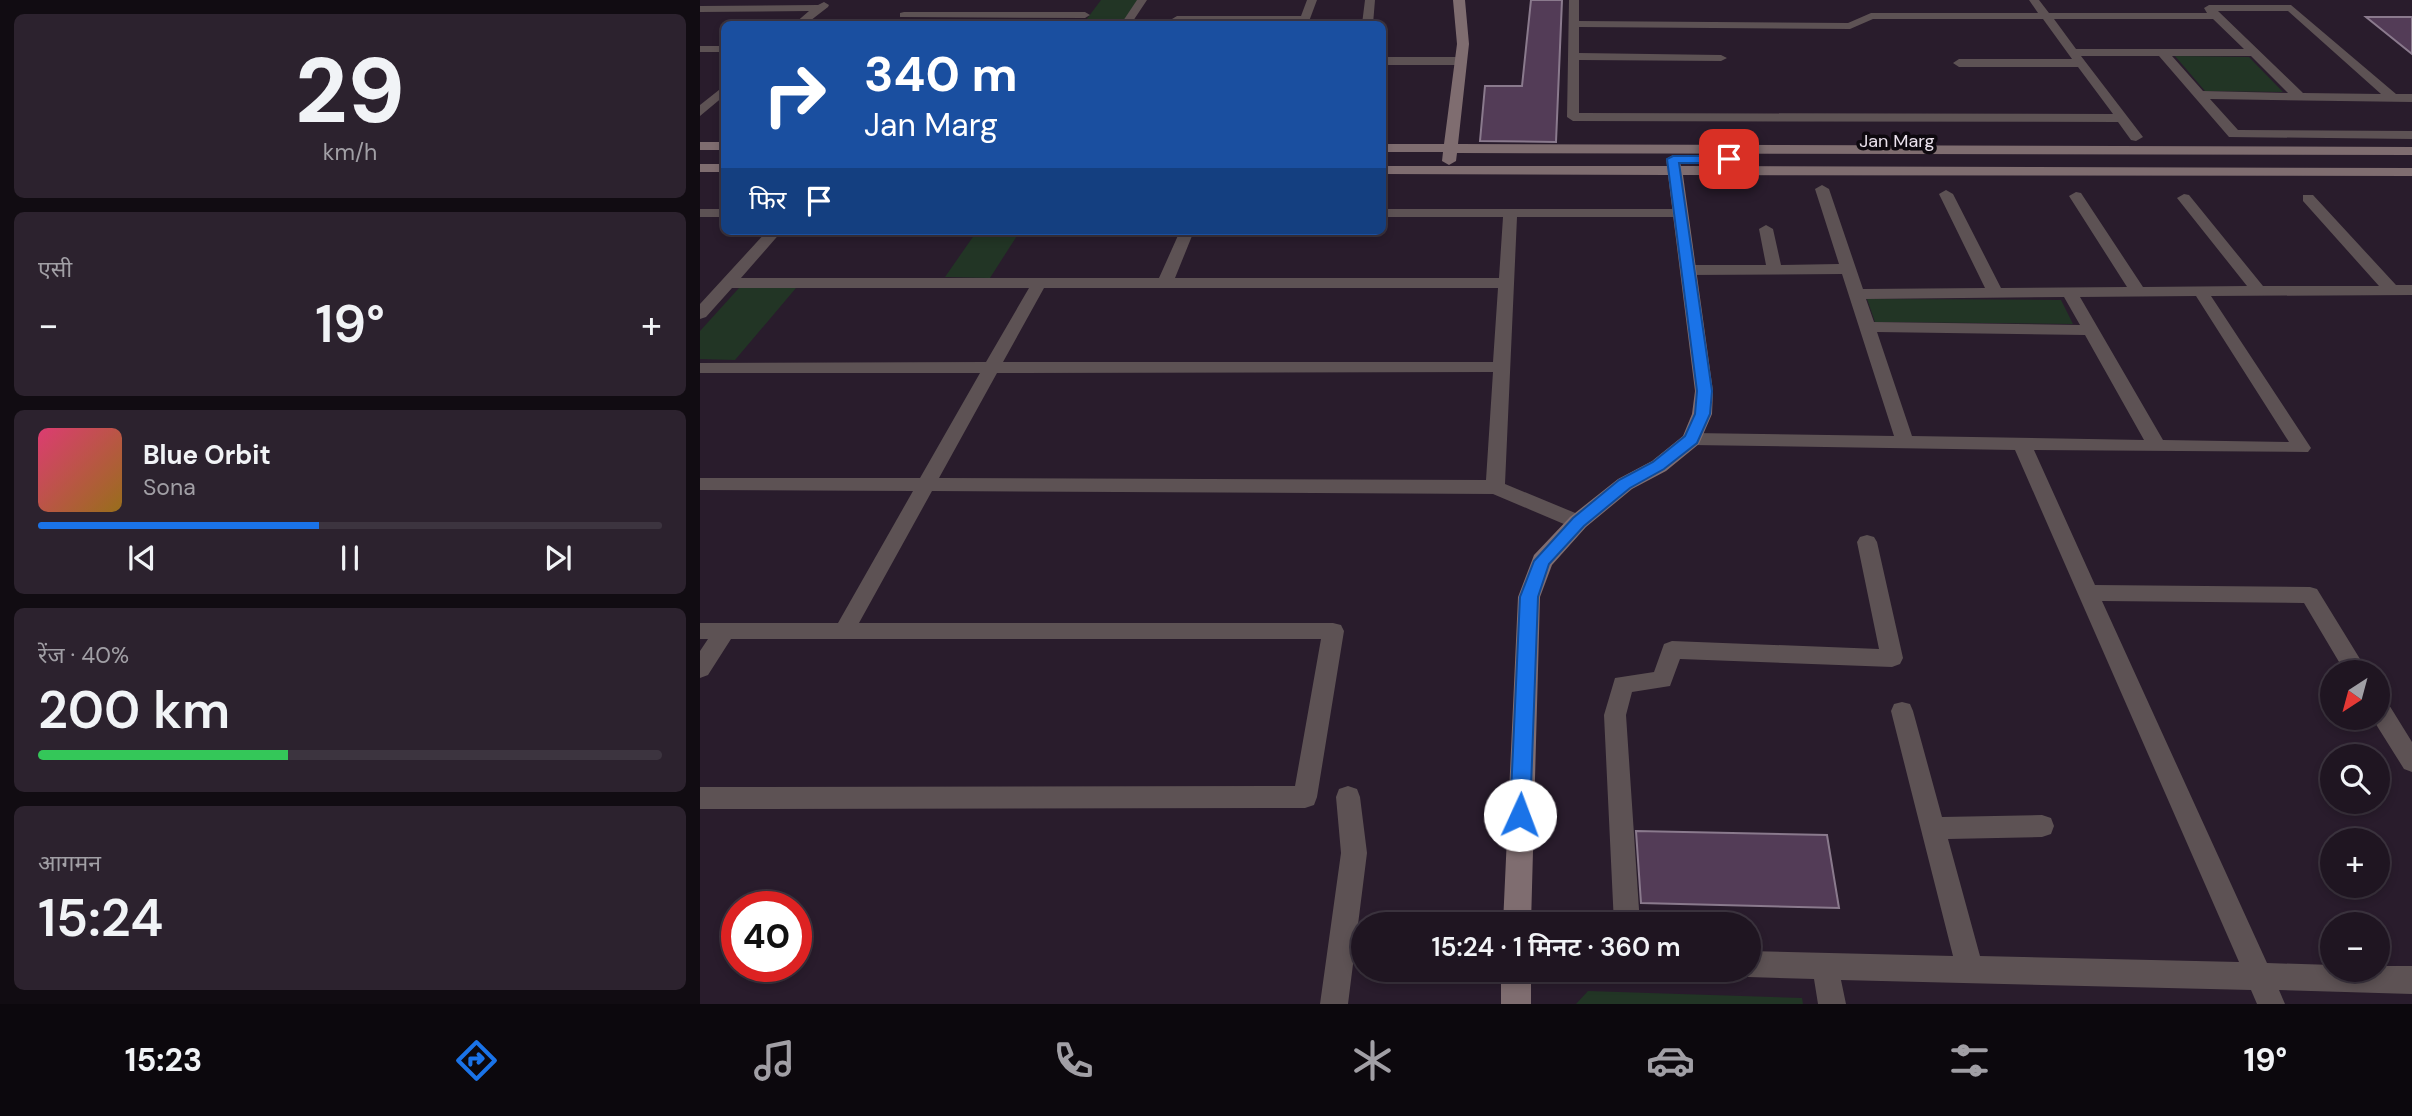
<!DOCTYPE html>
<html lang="hi">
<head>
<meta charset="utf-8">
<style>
  :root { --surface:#1f1521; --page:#2c222e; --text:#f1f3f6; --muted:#a19fa5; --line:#3c343f; --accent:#1a73e8 }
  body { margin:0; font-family:"DM Sans","Noto Sans Devanagari",sans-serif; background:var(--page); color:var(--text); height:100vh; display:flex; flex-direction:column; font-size:26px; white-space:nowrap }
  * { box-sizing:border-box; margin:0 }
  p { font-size:23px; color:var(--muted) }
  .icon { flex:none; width:38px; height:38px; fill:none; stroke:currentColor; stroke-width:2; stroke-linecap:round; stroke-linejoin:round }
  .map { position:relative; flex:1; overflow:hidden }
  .drawer { display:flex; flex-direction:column; gap:14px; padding:14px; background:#110c12; width:700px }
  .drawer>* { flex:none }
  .hud { position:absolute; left:21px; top:21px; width:665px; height:214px; border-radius:10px; box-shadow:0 4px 10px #0003,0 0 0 2px var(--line); background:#1a4fa0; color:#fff; overflow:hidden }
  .needle { width:46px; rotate:216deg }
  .controls { position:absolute; left:1620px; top:660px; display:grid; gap:14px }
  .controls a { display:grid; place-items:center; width:70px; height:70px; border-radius:50%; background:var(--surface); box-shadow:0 4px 10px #0003,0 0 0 2px var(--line); font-size:35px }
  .speed { position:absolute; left:21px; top:891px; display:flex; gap:14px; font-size:35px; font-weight:700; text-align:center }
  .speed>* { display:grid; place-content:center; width:91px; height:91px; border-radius:50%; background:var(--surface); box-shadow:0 4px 10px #0003,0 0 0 2px var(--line); line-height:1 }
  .speed .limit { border:10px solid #d22; background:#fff; color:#111 }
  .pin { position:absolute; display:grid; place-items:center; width:60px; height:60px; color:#fff; margin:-30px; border-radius:14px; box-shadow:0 4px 10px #0006 }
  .me { position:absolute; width:77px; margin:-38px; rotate:2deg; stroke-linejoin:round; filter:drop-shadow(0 0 5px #0008) }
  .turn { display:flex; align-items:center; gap:24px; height:147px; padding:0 28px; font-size:32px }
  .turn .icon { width:91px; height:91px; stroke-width:2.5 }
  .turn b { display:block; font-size:49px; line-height:60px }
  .then { display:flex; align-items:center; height:66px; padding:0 28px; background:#0003; gap:14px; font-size:26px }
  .big { font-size:52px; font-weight:600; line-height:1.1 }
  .drawer .card { flex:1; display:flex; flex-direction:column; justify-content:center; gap:10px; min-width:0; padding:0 24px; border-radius:10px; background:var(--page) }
  .drawer .dial { align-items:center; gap:0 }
  .dial b { font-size:91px; line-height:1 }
  .song { display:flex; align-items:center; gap:21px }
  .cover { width:84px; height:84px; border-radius:10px; background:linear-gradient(135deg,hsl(340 70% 55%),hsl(40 70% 35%)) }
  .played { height:7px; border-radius:4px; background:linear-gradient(90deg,var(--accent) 45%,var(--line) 45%) }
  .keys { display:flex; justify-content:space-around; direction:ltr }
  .heat { display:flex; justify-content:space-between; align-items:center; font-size:38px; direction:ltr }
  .charge { height:10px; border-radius:5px; background:linear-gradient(90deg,#34c759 40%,var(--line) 0) }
  .trip { position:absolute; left:651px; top:912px; width:410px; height:70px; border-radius:35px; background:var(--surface); box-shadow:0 4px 10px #0003,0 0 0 2px var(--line); font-weight:600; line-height:70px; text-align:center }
  .dock { display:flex; height:112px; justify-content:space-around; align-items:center; background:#0c080d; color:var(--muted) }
  .dock .icon { width:49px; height:49px }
  .dock .active { color:var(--accent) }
  .dock b { font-size:32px; color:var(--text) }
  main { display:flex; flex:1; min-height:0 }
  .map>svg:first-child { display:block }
  .green { fill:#223525 }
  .building { fill:#533c57; stroke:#8a7a8d; stroke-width:2 }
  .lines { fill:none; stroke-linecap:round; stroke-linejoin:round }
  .street { fill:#5d5254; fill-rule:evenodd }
  .secondary { fill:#7f6d70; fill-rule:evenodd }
  .route { fill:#1a73e8; stroke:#114b97; stroke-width:2 }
  .labels { text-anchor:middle; stroke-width:7; stroke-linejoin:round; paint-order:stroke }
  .far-street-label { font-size:18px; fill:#ebe2ed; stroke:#0e090f }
</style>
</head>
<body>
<main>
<section class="drawer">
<div class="card dial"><b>29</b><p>km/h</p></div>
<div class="card"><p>एसी</p>
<div class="heat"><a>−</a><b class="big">19°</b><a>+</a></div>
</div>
<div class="card">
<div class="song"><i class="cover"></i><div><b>Blue Orbit</b><p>Sona</p></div></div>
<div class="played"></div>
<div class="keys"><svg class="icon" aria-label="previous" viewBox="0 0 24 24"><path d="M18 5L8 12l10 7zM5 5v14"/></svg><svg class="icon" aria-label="pause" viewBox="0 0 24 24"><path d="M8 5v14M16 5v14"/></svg><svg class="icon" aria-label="next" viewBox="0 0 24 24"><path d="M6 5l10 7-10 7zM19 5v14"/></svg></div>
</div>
<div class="card"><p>रेंज · 40%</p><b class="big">200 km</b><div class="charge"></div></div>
<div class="card"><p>आगमन</p><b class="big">15:24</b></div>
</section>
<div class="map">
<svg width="1712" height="1004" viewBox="0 0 1712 1004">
  <rect width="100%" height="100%" fill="#291c2c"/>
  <!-- green -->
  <path class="green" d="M401,0H438L422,24H383Z
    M1475,56L1549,57L1583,92L1505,91Z
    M277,231H320L290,278L245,277Z
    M39,288H96L35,360L0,359V331Z
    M1167,299L1361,300L1373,324L1175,322Z
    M888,991L1102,998L1103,1004H876Z"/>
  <!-- building -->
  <path class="building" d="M831,0H862L856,142L780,141L785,86H822Z
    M1666,17H1712V54Z
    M936,831L1127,835L1139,908L941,903Z"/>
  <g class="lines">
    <!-- street -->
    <path class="street" d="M437,0H447L431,24H421Z
      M607,0H617L608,24L477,22L472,19L477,16H601Z
      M665,0H675L673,24H662Z
      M869,0H879V21L1148,23L1171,13H1338L1329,0H1339L1349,13H1507L1504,8L1509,5H1591L1696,94H1712V102L1510,99L1538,130L1712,131V139L1529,137L1459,56H1381L1443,137L1436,141L1431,140L1418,122L873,121L867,117ZM1518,11H1588L1681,94L1603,93ZM1173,19H1343L1372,59H1259L1253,63L1259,67H1378L1413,114L879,113V60L1021,61L1027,58L1021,55L879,53V27L1150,29ZM1354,19H1513L1544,49H1376ZM1472,56H1551L1588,93L1503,91Z
      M124,2L129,5L128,7L106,24H94L109,11L0,12V6L118,5Z
      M204,12H385L390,15L385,18L200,17V13Z
      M0,46H24V52H0Z
      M682,57H761L767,61L761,65H682Z
      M24,86V96L0,116V105Z
      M1122,185L1129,189L1163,289L1285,288L1239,194L1246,190L1253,194L1301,288L1427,287L1369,196L1376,192L1381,193L1443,287L1547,286L1477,198L1484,194L1489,195L1563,286H1679L1603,201V195H1613L1696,285H1712V295L1511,296L1611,448L1608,452L1334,450L1395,585L1610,587L1617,589L1668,672H1645L1604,603L1402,601L1567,963L1633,965V970H1678V966H1712V994L1579,990L1585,1004H1557L1551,990L1141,980L1146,1004H1118L1114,979L1048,977L1038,973L1037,970H1048V951L1253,956L1191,711L1194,704L1202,702L1210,704L1213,711L1242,817L1342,815L1351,818L1354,826L1351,834L1342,837L1248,839L1280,956L1539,962L1315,450L992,445L983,439L992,433L1194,436L1142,274L988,275L980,270L988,265H1066L1059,229L1066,225L1073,229L1081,265L1139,264L1115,189ZM1496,296L1589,442L1463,440L1380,297ZM1364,297L1380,325L1174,322L1166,299ZM1177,332L1385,335L1444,440L1212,436Z
      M0,209H24V217H0Z
      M682,209H980L987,213L980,217H817L805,484L885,517L888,522L885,527H871L793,494L232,491L159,623H633L641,625L644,631L617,797L614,805L605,808L0,809V787L595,786L621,639H31L8,675L0,678V651L8,639H0V623H138L213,491L0,490V478H220L280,373H0V363L286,362L329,288H32L6,317L0,319V304L67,231H82L41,278H459L480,231H494L475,278H799L803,217H682ZM344,288H798L793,362H303ZM793,372L786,480L239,478L297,373Z
      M1167,535L1174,537L1177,542L1203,658L1200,664L1192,667L980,659L970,686L932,692L926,715L940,924H914L904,715L915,678L954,672L964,644L972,641L1179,649L1157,542L1160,537Z
      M1678,698L1686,700L1712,742V772L1704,769L1672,718H1678Z
      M648,786L657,789L660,797L667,853L648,1004H620L641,853L636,797L639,789Z"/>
    <!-- secondary -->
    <path class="secondary" d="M753,0H765L769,44L758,144L1712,147V155L757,153L756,161L749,165L742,161L743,152H682V144H744L757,44Z
      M0,142H24V150H0Z
      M973,155L978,156L981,166L1712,168V176L983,175L1013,391L1012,414L999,444L966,471L932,489L886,527L852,565L840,597L831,924H803L818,597L834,555L870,517L918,479L952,461L983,436L992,414L995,391L968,175L682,174V166H967L966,159Z
      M0,164H24V172H0Z
      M801,970H831V1004H801Z"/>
  </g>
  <!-- route -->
  <path class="route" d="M973,156H1029L1034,159L1029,163H979L1012,391L1010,414L997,443L964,469L930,488L884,526L849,564L838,597L830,815L827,821L820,824L813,821L810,815L820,597L834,561L873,518L919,480L953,462L985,436L995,414L997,391L967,159Z"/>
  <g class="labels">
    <!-- far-street labels -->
    <g class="far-street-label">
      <text x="1197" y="147">Jan Marg</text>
    </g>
  </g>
</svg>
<div class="controls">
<a><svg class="needle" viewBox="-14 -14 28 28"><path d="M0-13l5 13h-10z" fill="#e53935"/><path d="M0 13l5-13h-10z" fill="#a19fa5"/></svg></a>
<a><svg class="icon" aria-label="search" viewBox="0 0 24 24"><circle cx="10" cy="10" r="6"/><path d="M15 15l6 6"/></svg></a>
<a>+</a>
<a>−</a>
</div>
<div class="speed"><div class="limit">40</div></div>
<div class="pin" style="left:1029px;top:159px;background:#d93025"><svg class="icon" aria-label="arrive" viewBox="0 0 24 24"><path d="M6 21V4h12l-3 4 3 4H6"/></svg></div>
<svg class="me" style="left:820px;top:815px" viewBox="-20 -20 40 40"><circle r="19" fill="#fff"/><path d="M0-13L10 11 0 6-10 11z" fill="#1a73e8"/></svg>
<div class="trip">15:24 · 1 मिनट · 360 m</div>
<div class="hud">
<div class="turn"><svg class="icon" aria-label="right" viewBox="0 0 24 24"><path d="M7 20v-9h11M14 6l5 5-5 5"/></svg><div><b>340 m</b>Jan Marg</div></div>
<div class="then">फिर<svg class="icon" aria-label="arrive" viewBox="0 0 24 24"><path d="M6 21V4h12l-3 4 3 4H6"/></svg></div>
</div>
</div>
</main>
<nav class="dock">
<b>15:23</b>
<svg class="icon active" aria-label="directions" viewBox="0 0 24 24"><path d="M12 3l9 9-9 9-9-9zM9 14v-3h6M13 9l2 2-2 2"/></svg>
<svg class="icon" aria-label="music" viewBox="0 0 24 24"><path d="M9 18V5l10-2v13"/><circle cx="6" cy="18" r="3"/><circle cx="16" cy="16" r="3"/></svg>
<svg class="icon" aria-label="phone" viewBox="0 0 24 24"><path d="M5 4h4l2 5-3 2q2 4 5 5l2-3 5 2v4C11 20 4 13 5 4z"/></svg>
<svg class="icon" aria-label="climate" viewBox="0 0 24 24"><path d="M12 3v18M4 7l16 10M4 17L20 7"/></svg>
<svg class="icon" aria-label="car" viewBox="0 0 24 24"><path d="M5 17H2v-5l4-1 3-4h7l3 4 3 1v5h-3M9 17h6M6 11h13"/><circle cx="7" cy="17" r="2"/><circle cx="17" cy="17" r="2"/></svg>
<svg class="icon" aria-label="filters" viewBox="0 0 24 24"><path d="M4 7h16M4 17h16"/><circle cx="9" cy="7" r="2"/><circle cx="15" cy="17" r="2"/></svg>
<b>19°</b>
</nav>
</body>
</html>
